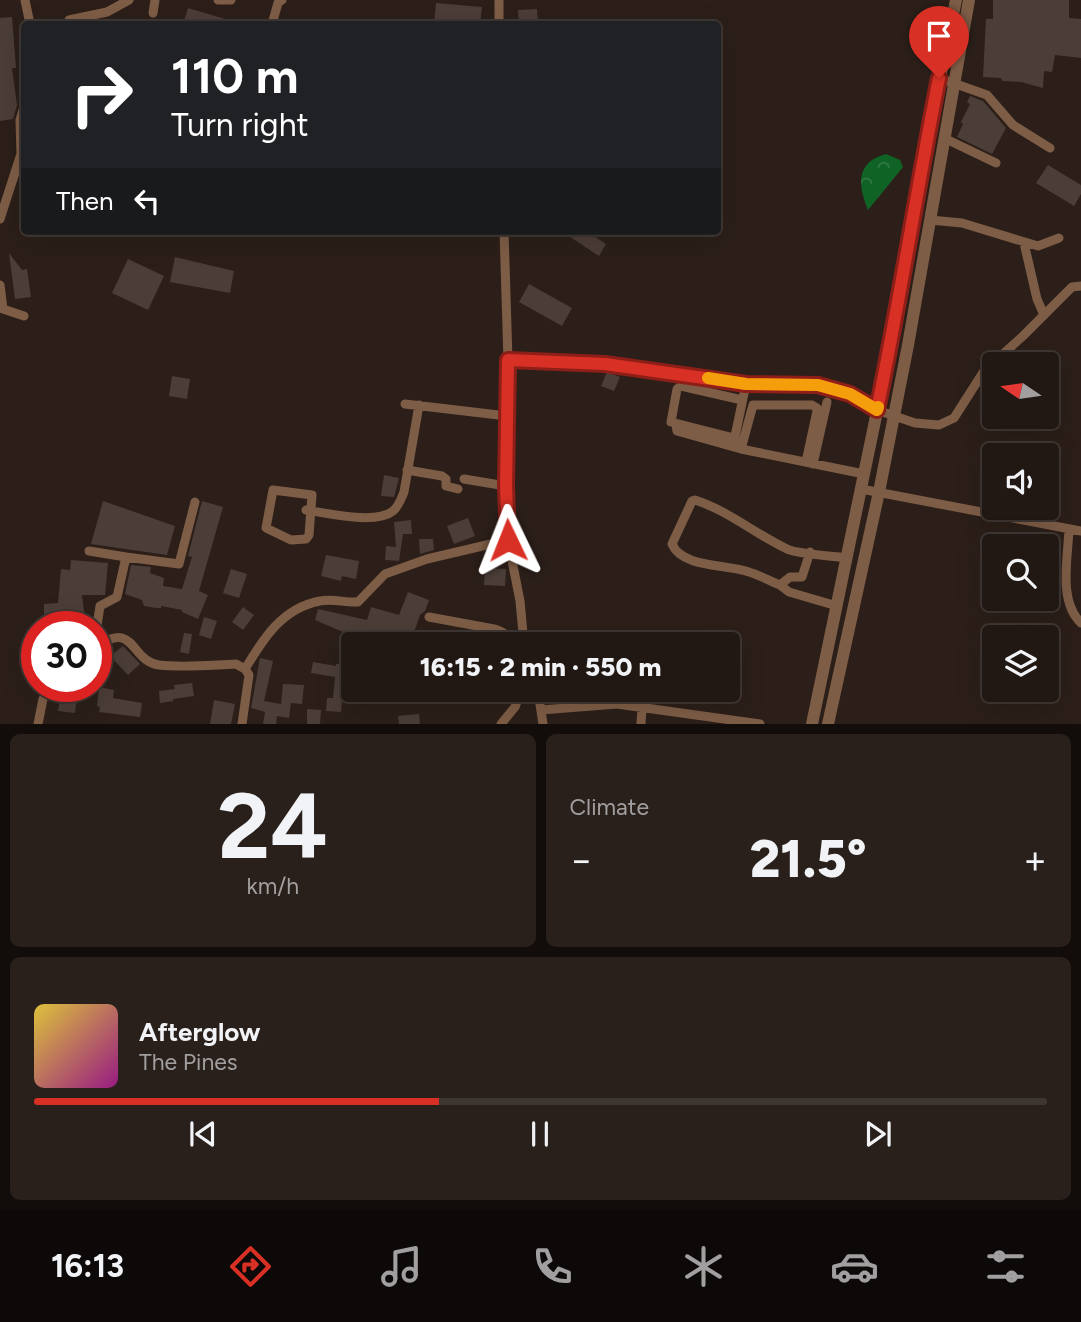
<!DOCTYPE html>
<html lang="en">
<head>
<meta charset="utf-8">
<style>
  :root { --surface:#211713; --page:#29201c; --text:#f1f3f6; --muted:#a29fa0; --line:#3e3633; --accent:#d93025 }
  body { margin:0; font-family:Figtree,sans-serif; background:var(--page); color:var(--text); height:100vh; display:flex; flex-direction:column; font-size:26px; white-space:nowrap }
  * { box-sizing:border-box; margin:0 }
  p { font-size:23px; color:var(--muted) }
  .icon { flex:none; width:38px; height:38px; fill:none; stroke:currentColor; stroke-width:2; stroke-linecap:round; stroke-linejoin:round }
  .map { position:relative; height:724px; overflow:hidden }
  .drawer { display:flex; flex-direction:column; gap:10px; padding:10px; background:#120d0a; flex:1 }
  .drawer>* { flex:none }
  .hud { position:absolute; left:21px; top:21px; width:700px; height:214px; border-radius:7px; box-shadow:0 7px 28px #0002,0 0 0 2px var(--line); background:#202124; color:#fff; overflow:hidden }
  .needle { width:46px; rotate:283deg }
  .controls { position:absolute; left:982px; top:352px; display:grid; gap:14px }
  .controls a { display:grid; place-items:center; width:77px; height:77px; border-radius:7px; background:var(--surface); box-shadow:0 7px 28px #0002,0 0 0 2px var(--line); font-size:35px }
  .speed { position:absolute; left:21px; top:611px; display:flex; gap:14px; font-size:35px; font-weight:700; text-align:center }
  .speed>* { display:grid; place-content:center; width:91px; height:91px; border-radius:50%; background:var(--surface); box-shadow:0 7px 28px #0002,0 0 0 2px var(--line); line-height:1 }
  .speed .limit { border:10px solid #d22; background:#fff; color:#111 }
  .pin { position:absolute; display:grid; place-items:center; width:60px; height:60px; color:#fff; margin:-72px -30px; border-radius:50% 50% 50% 0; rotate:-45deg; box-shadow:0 0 7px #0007 }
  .pin .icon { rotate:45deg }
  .me { position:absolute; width:77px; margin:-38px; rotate:358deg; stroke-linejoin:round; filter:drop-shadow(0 0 5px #0008) }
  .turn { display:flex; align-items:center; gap:24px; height:147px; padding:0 35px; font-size:32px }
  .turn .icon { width:91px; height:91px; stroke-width:2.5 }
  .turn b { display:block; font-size:49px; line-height:60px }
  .then { display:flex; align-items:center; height:66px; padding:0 35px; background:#0003; gap:14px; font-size:26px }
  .big { font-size:52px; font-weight:800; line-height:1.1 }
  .drawer .tile { flex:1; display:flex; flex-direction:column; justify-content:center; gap:10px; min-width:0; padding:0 24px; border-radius:10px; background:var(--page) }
  .drawer .dial { align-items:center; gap:0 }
  .dial b { font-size:91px; line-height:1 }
  .song { display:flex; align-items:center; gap:21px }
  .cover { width:84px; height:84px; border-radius:10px; background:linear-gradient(135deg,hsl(50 70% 55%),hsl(310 70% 35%)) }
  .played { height:7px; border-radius:4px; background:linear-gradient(90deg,var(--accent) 40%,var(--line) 40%) }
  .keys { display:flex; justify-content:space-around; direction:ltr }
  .heat { display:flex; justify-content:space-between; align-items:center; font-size:38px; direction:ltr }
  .drawer .tiles { flex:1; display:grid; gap:10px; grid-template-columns:1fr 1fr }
  .tile:last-child { grid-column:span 2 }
  .trip { position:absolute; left:341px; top:632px; width:399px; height:70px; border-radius:7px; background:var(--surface); box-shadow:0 7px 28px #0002,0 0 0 2px var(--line); font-weight:800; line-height:70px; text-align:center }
  .tab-bar { display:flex; height:112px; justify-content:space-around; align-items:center; background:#0d0908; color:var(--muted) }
  .tab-bar .icon { width:49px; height:49px }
  .tab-bar .on { color:var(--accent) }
  .tab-bar b { font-size:32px; color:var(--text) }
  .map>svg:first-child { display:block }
  .forest { fill:url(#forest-crowns) }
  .building { fill:#4b3d37 }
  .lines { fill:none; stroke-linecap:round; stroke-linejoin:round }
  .minor { stroke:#7e5d46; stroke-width:9 }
  .tertiary { stroke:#7e5d46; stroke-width:12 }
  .route-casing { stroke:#8d1f18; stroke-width:18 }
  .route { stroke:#d93025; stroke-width:12 }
  .slow { stroke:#f59e0b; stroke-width:12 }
</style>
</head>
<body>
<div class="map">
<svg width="1081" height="724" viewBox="0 0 1081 724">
  <defs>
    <pattern id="forest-crowns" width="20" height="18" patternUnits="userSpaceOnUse" patternTransform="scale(1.75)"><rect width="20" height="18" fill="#0f6425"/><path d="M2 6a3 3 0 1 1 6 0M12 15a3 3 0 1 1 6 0" fill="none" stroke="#317943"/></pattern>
  </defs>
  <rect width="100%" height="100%" fill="#2c1f19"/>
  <!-- forest -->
  <path class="forest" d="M886,154L900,160L903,167L868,210C858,186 855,162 886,154Z"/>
  <!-- building -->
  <path class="building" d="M993,0H1069V18L1081,19V58L1055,55L1052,72L1044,71L1043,88L1021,82L1002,81L1001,78L983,77L986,19H993Z
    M436,3L482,7L480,24H434Z
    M188,8L235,22L234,24H183Z
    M537,9L538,24H519L518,10Z
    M12,17L16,68H12L17,105L13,119L0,121V18Z
    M970,96L983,101L1006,128L992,154L957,137L963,124L961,122L970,104L967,102Z
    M1048,165L1081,185V194L1074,206L1036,183Z
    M561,231H586L606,244L599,256Z
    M9,253L22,270L27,269L31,297L15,299Z
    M175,257L234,271L230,293L170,282Z
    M128,259L164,276L148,310L112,293Z
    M529,284L572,308L562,326L519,302Z
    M607,372L620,377L614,391L601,386Z
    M172,376L190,379L187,399L169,396Z
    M384,475L399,478L394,497L381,496Z
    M103,501L175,526L167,555L91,544Z
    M202,501L223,507L199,591L208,595L198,619L182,612V610L161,606V608H156L144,606L142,600L125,594L131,565L151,567L150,573L164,578L163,586L182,589L192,557L188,556Z
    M468,518L475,536L454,544L447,526Z
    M411,520L412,534H403L399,561L385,560L386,546L396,547L394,522Z
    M419,539H433L434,550L420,554Z
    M326,555L359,561L356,579L342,576L341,581L321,576Z
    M71,560L108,563L105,595H82L86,626H44V604L58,603L61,569L70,570Z
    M485,568L506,569L505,586L484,585Z
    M231,569L247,574L239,598L223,593Z
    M408,592L429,600L425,611L420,615L410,644L379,633L376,644H355L341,641L343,632L315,620L318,609L367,620L371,607L399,615Z
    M243,607L254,615L243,630L232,622Z
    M204,617L217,621L211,639L199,635Z
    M184,633L192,634L189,654L180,652Z
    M123,646L140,664L128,675L110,656Z
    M260,658L273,661L264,701L281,704L283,684L304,685L302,704L291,703L289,718L277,716L276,724H263L265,712L251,708Z
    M313,662L336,666V664L354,665V687L343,686L341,712L326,711L327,698H333L335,677L311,673Z
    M192,683L194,696L173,699V701L160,703L159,691L175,689L174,685Z
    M62,686H78L75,713L58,711Z
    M99,687L114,690L113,698L142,703L140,717L99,712L100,707L97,706Z
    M214,700L235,704L231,724H210Z
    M307,709L321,710L320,724H307Z
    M419,714L420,724H399L398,716Z"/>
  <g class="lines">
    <!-- minor -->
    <path class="minor" d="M25,0L30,24
      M218,0H231
      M499,0V24
      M153,13L155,0
      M69,20L107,12L129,0
      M272,24L278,3L282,0
      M939,78L987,95L1013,125L1050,148
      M944,138L996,163
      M0,219L21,154L20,120L24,107
      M930,220L962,223L1038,246L1059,238
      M504,231L508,360L506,486L508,540L520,601L524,644
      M1024,243L1037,299L1044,315
      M0,285L3,309
      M0,308L24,316
      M508,360L605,364L746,384L818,385L850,394L877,410L915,423L939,425L954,418L984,371L1023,336L1072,287L1081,286
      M405,404L507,416
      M676,424L677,431L741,449L864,474
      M734,438L671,422L677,389L681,386L742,400
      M734,441L746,384
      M741,449L753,405H812L817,408V411L806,462
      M813,464L827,402
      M407,470L442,476L446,479V486L458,489
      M464,479L506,486
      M861,489L1081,531
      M273,490L312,495L309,535L306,539L291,540L266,528Z
      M306,510C327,513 376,525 393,511C399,506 401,499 404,492L419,405
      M1069,529C1068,558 1058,601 1081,623
      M89,551L126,557
      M810,552L802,577H790L780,585C770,581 759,575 749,572C727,564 682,568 672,544L692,501L695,500C729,511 755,534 787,549C797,554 833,556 847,558
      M780,585L789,592L837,606
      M429,617L494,629C507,632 509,641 524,642
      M96,632L100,606L117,597L126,557L179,564L195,502
      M96,647C135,619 130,661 159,665C184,668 211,665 236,664L245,669L249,675L242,724
      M245,669C263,639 282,608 320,601C332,598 346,603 358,602L385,574L427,559L508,540
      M536,690L539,698L543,724
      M541,710L617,704L760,724
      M38,724L43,699L51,686
      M501,724L515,707L521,690
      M641,724L642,707"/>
    <!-- tertiary -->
    <path class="tertiary" d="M812,724L896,320L917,189L956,0
      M828,724L879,492L908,345L969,0"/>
  </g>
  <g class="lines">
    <defs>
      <path id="route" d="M508,540L506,486L508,360L605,364L746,384L818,385L850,394L877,410C900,300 917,188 939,78"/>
    </defs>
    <!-- route casing -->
    <use href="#route" class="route-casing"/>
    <!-- route -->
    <use href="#route" class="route"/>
    <!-- slow -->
    <path class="slow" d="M708,378L746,384L818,385L850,394L877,410L878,407"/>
  </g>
</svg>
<div class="controls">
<a><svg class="needle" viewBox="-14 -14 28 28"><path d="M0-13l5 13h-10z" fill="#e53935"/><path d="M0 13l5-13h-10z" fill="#a29fa0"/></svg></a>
<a><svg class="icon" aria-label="sound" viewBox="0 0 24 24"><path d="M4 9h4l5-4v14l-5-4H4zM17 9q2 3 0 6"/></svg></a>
<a><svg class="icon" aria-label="search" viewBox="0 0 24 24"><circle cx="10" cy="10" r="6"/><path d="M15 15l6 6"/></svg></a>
<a><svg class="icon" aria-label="layers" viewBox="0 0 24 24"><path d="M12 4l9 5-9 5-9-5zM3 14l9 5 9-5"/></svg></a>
</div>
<div class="speed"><div class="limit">30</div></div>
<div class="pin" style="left:939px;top:78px;background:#d93025"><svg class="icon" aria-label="arrive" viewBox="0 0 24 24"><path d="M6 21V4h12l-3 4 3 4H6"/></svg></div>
<svg class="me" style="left:508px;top:540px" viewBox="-20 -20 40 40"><path d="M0-17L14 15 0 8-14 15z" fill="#d93025" stroke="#fff" stroke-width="4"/></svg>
<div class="trip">16:15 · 2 min · 550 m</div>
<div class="hud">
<div class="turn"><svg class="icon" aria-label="right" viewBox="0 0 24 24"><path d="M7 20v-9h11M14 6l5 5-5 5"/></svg><div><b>110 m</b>Turn right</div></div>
<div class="then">Then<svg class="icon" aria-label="left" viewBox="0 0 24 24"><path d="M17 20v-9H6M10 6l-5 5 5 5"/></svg></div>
</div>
</div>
<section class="drawer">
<div class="tiles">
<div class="tile dial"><b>24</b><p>km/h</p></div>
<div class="tile"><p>Climate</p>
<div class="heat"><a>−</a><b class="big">21.5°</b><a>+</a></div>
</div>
<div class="tile">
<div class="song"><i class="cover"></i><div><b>Afterglow</b><p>The Pines</p></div></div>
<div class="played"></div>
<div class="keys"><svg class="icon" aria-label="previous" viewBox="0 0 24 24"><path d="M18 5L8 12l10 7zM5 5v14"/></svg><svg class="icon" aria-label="pause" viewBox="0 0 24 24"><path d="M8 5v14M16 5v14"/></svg><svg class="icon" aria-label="next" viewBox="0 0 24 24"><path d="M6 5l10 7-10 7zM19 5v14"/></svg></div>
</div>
</div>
</section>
<nav class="tab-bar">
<b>16:13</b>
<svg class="icon on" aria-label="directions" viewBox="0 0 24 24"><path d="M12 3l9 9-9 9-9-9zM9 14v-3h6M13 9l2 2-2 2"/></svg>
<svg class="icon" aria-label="music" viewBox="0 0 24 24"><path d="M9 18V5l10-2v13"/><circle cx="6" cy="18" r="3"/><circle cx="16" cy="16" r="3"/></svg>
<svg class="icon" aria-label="phone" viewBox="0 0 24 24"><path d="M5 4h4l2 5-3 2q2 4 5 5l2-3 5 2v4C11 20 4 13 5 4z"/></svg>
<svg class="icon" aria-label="climate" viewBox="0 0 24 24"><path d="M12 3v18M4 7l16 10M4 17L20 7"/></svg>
<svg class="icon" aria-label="car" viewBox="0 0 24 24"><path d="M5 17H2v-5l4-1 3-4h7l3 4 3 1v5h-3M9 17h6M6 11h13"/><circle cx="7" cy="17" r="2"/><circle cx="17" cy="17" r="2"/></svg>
<svg class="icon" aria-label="filters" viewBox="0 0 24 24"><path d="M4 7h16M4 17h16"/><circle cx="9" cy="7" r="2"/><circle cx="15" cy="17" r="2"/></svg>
</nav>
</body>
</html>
